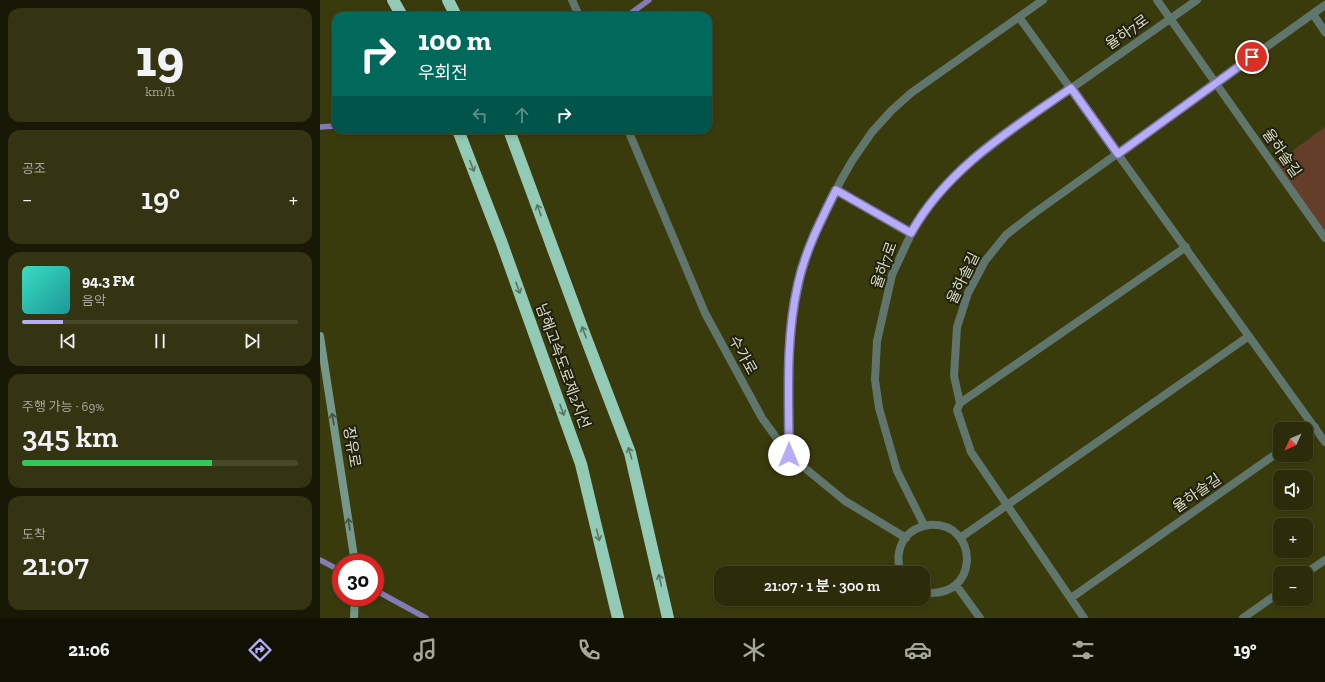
<!DOCTYPE html>
<html lang="ko">
<head>
<meta charset="utf-8">
<style>
  :root { --surface:#2c2c0a; --page:#343413; --text:#f1f3f6; --muted:#a6a79c; --line:#48482b; --accent:#b6acf8 }
  body { margin:0; font-family:"Zilla Slab","Noto Sans KR",serif; background:var(--page); color:var(--text); height:100vh; display:flex; flex-direction:column; font-size:15px; white-space:nowrap }
  * { box-sizing:border-box; margin:0 }
  p { font-size:13px; color:var(--muted) }
  .icon { flex:none; width:22px; height:22px; fill:none; stroke:currentColor; stroke-width:2; stroke-linecap:round; stroke-linejoin:round }
  .map { position:relative; flex:1; overflow:hidden }
  .details { display:flex; flex-direction:column; gap:8px; padding:8px; background:#181806; width:320px }
  .details>* { flex:none }
  .guide { position:absolute; left:12px; top:12px; width:380px; height:122px; border-radius:12px; box-shadow:0 2px 6px #0003,0 0 0 1px var(--line); background:#00695c; color:#fff; overflow:hidden }
  .needle { width:26px; rotate:225deg }
  .tools { position:absolute; left:953px; top:422px; display:grid; gap:8px }
  .tools a { display:grid; place-items:center; width:40px; height:40px; border-radius:8px; background:var(--surface); box-shadow:0 2px 6px #0003,0 0 0 1px var(--line); font-size:20px }
  .speed { position:absolute; left:12px; top:554px; display:flex; gap:8px; font-size:20px; font-weight:700; text-align:center }
  .speed>* { display:grid; place-content:center; width:52px; height:52px; border-radius:50%; background:var(--surface); box-shadow:0 2px 6px #0003,0 0 0 1px var(--line); line-height:1 }
  .speed .limit { border:6px solid #d22; background:#fff; color:#111 }
  .pin { position:absolute; display:grid; place-items:center; width:34px; height:34px; color:#fff; margin:-17px; border:2px solid #fff; border-radius:50%; box-shadow:0 1px 4px #0007 }
  .me { position:absolute; width:44px; margin:-22px; rotate:0deg; stroke-linejoin:round; filter:drop-shadow(0 0 3px #0008) }
  .turn { display:flex; align-items:center; gap:14px; height:84px; padding:0 20px; font-size:18px }
  .turn .icon { width:52px; height:52px; stroke-width:2.5 }
  .turn b { display:block; font-size:28px; line-height:34px }
  .lanes { display:flex; align-items:center; height:38px; padding:0 20px; background:#0003; justify-content:center; gap:20px; direction:ltr }
  .lanes .off { opacity:.35 }
  .big { font-size:30px; font-weight:600; line-height:1.1 }
  .details .tile { flex:1; display:flex; flex-direction:column; justify-content:center; gap:6px; min-width:0; padding:0 14px; border-radius:12px; background:var(--page) }
  .details .dial { align-items:center; gap:0 }
  .dial b { font-size:52px; line-height:1 }
  .song { display:flex; align-items:center; gap:12px }
  .cover { width:48px; height:48px; border-radius:6px; background:linear-gradient(135deg,hsl(170 70% 55%),hsl(180 70% 35%)) }
  .played { height:4px; border-radius:2px; background:linear-gradient(90deg,var(--accent) 15%,var(--line) 15%) }
  .keys { display:flex; justify-content:space-around; direction:ltr }
  .heat { display:flex; justify-content:space-between; align-items:center; font-size:22px; direction:ltr }
  .charge { height:6px; border-radius:3px; background:linear-gradient(90deg,#34c759 69%,var(--line) 0) }
  .trip { position:absolute; left:394px; top:566px; width:216px; height:40px; border-radius:12px; background:var(--surface); box-shadow:0 2px 6px #0003,0 0 0 1px var(--line); font-weight:600; line-height:40px; text-align:center }
  .menu { display:flex; height:64px; justify-content:space-around; align-items:center; background:#121204; color:var(--muted) }
  .menu .icon { width:28px; height:28px }
  .menu .current { color:var(--accent) }
  .menu b { font-size:18px; color:var(--text) }
  main { display:flex; flex:1; min-height:0 }
  .map>svg:first-child { display:block }
  .green { fill:#643e29 }
  .lines { fill:none; stroke-linecap:round; stroke-linejoin:round }
  .stream { stroke:#837cb3; stroke-width:5.5 }
  .minor { stroke:#60766d; stroke-width:8 }
  .tertiary { stroke:#60766d; stroke-width:8 }
  .secondary { stroke:#75988b; stroke-width:8 }
  .motorway { stroke:#93cab6; stroke-width:12 }
  .oneway { stroke:#5a7662 }
  .oneway2 { stroke:#425140 }
  .route-casing { stroke:#7670a1; stroke-width:10 }
  .route { stroke:#b6acf8; stroke-width:7 }
  .labels { text-anchor:middle; stroke-width:4; stroke-linejoin:round; paint-order:stroke }
  .street-label { font-size:15px; fill:#dbdcc4; stroke:#20210e }
</style>
</head>
<body>
<main>
<section class="details">
<div class="tile dial"><b>19</b><p>km/h</p></div>
<div class="tile"><p>공조</p>
<div class="heat"><a>−</a><b class="big">19°</b><a>+</a></div>
</div>
<div class="tile">
<div class="song"><i class="cover"></i><div><b>94.3 FM</b><p>음악</p></div></div>
<div class="played"></div>
<div class="keys"><svg class="icon" aria-label="previous" viewBox="0 0 24 24"><path d="M18 5L8 12l10 7zM5 5v14"/></svg><svg class="icon" aria-label="pause" viewBox="0 0 24 24"><path d="M8 5v14M16 5v14"/></svg><svg class="icon" aria-label="next" viewBox="0 0 24 24"><path d="M6 5l10 7-10 7zM19 5v14"/></svg></div>
</div>
<div class="tile"><p>주행 가능 · 69%</p><b class="big">345 km</b><div class="charge"></div></div>
<div class="tile"><p>도착</p><b class="big">21:07</b></div>
</section>
<div class="map">
<svg width="1005" height="618" viewBox="0 0 1005 618">
  <rect width="100%" height="100%" fill="#3a3b0d"/>
  <!-- green -->
  <path class="green" d="M1005,127V232L956,163Z"/>
  <g class="lines">
    <!-- stream -->
    <path class="stream" d="M307,16L329,0
      M0,127L16,126
      M0,560L21,571
      M55,590L106,618"/>
    <!-- minor -->
    <path class="minor" d="M837,0L1005,238
      M993,14L1005,32
      M699,17L1005,442
      M516,190L591,233
      M640,403L866,247
      M986,433L995,427
      M469,455V342L478,284L493,237L520,182L532,161L552,132L571,111L591,93L723,0
      M604,525L577,471L559,408L555,380L557,341L572,275L592,232L608,206L627,184L649,163L672,144L877,0
      M640,538L929,336
      M582,573C576,562 578,548 585,538C590,531 600,526 609,525C661,521 660,602 603,592
      M986,573L1005,560
      M636,585L660,618
      M751,598L960,451
      M764,618L651,452L637,410L640,403L634,376L637,327L648,293L665,261L686,235L713,214L1005,5
      M923,618L960,592"/>
    <!-- tertiary -->
    <path class="tertiary" d="M252,0L259,16
      M308,130L385,313L442,418L469,455L525,501L586,538"/>
    <!-- secondary -->
    <path class="secondary" d="M0,336L35,563
      M34,618L35,597"/>
    <!-- motorway -->
    <path class="motorway" d="M73,0L82,16
      M128,0L136,16
      M138,130L181,241L261,464L298,618
      M189,130L264,333L310,453L348,618"/>
  </g>
  <!-- one-way arrows -->
  <defs><path id="oneway-shaft" d="M-6 0H5M1.5-3L5.5 0L1.5 3" fill="none" stroke-width="1.6" stroke-linecap="round" stroke-linejoin="round"/></defs>
  <g class="oneway">
    <use href="#oneway-shaft" transform="translate(152 166) rotate(69)"/>
    <use href="#oneway-shaft" transform="translate(219 210) rotate(-110)"/>
    <use href="#oneway-shaft" transform="translate(198 288) rotate(70)"/>
    <use href="#oneway-shaft" transform="translate(264 332) rotate(-111)"/>
    <use href="#oneway-shaft" transform="translate(242 410) rotate(70)"/>
    <use href="#oneway-shaft" transform="translate(310 453) rotate(-107)"/>
    <use href="#oneway-shaft" transform="translate(278 535) rotate(76)"/>
    <use href="#oneway-shaft" transform="translate(340 580) rotate(-103)"/>
  </g>
  <g class="oneway2">
    <use href="#oneway-shaft" transform="translate(13 419) rotate(-99)"/>
    <use href="#oneway-shaft" transform="translate(29 524) rotate(-99)"/>
  </g>
  <g class="lines">
    <defs>
      <path id="route" d="M469,455C469,398 465,340 478,284C485,251 501,220 516,190L591,233C627,168 692,129 751,88L798,154L932,57"/>
    </defs>
    <!-- route casing -->
    <use href="#route" class="route-casing"/>
    <!-- route -->
    <use href="#route" class="route"/>
  </g>
  <g class="labels">
    <!-- street labels -->
    <g class="street-label">
      <text transform="translate(807 32) rotate(-35)" y="5">율하7로</text>
      <text transform="translate(962 153) rotate(55)" y="5">율하솔길</text>
      <text transform="translate(564 265) rotate(-70)" y="5">율하7로</text>
      <text transform="translate(643 278) rotate(-64)" y="5">율하솔길</text>
      <text transform="translate(423 355) rotate(61)" y="5">수가로</text>
      <text transform="translate(243 366) rotate(70)" y="5">남해고속도로제2지선</text>
      <text transform="translate(32 447) rotate(81)" y="5">장유로</text>
      <text transform="translate(877 493) rotate(-35)" y="5">율하솔길</text>
    </g>
  </g>
</svg>
<div class="tools">
<a><svg class="needle" viewBox="-14 -14 28 28"><path d="M0-13l5 13h-10z" fill="#e53935"/><path d="M0 13l5-13h-10z" fill="#a6a79c"/></svg></a>
<a><svg class="icon" aria-label="sound" viewBox="0 0 24 24"><path d="M4 9h4l5-4v14l-5-4H4zM17 9q2 3 0 6"/></svg></a>
<a>+</a>
<a>−</a>
</div>
<div class="speed"><div class="limit">30</div></div>
<div class="pin" style="left:932px;top:57px;background:#d93025"><svg class="icon" aria-label="arrive" viewBox="0 0 24 24"><path d="M6 21V4h12l-3 4 3 4H6"/></svg></div>
<svg class="me" style="left:469px;top:455px" viewBox="-20 -20 40 40"><circle r="19" fill="#fff"/><path d="M0-13L10 11 0 6-10 11z" fill="#b6acf8"/></svg>
<div class="trip">21:07 · 1 분 · 300 m</div>
<div class="guide">
<div class="turn"><svg class="icon" aria-label="right" viewBox="0 0 24 24"><path d="M7 20v-9h11M14 6l5 5-5 5"/></svg><div><b>100 m</b>우회전</div></div>
<div class="lanes"><svg class="icon off" aria-label="left" viewBox="0 0 24 24"><path d="M17 20v-9H6M10 6l-5 5 5 5"/></svg><svg class="icon off" aria-label="ahead" viewBox="0 0 24 24"><path d="M12 20V5M6 11l6-6 6 6"/></svg><svg class="icon" aria-label="right" viewBox="0 0 24 24"><path d="M7 20v-9h11M14 6l5 5-5 5"/></svg></div>
</div>
</div>
</main>
<nav class="menu">
<b>21:06</b>
<svg class="icon current" aria-label="directions" viewBox="0 0 24 24"><path d="M12 3l9 9-9 9-9-9zM9 14v-3h6M13 9l2 2-2 2"/></svg>
<svg class="icon" aria-label="music" viewBox="0 0 24 24"><path d="M9 18V5l10-2v13"/><circle cx="6" cy="18" r="3"/><circle cx="16" cy="16" r="3"/></svg>
<svg class="icon" aria-label="phone" viewBox="0 0 24 24"><path d="M5 4h4l2 5-3 2q2 4 5 5l2-3 5 2v4C11 20 4 13 5 4z"/></svg>
<svg class="icon" aria-label="climate" viewBox="0 0 24 24"><path d="M12 3v18M4 7l16 10M4 17L20 7"/></svg>
<svg class="icon" aria-label="car" viewBox="0 0 24 24"><path d="M5 17H2v-5l4-1 3-4h7l3 4 3 1v5h-3M9 17h6M6 11h13"/><circle cx="7" cy="17" r="2"/><circle cx="17" cy="17" r="2"/></svg>
<svg class="icon" aria-label="filters" viewBox="0 0 24 24"><path d="M4 7h16M4 17h16"/><circle cx="9" cy="7" r="2"/><circle cx="15" cy="17" r="2"/></svg>
<b>19°</b>
</nav>
</body>
</html>
